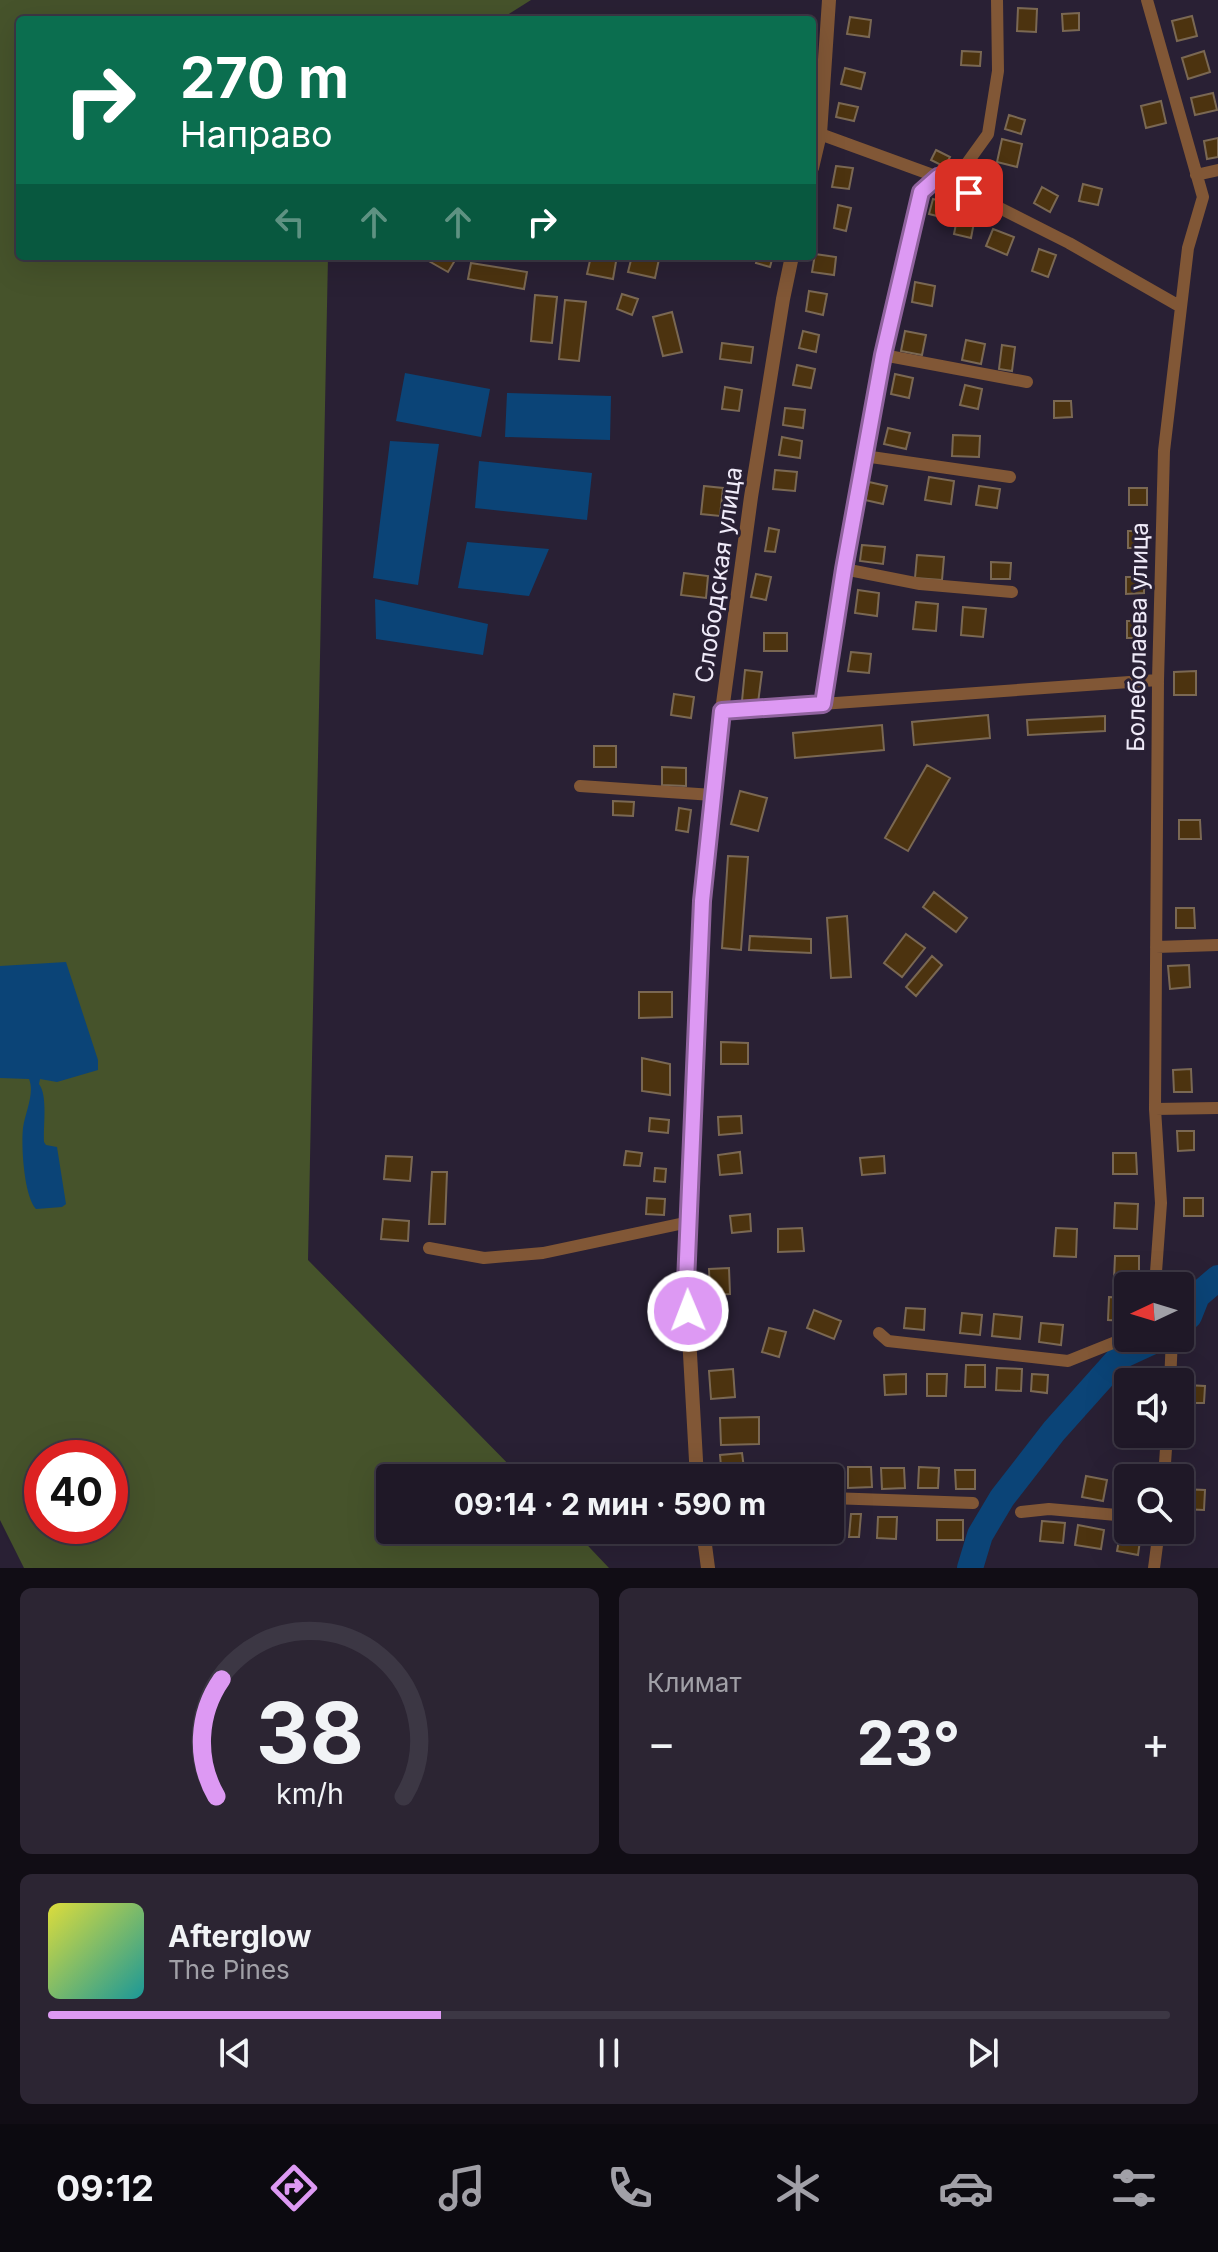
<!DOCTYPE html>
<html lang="ru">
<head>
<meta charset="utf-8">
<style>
  :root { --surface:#1f1827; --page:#2c2533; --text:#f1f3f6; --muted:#a1a0a7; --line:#3c3744; --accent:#dd99f3 }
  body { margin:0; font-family:Inter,sans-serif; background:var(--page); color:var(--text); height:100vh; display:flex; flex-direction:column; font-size:30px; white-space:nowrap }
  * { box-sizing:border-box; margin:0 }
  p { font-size:26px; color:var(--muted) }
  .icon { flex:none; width:44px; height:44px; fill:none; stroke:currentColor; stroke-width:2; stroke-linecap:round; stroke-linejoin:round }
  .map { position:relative; height:1568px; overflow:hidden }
  .details { display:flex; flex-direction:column; gap:20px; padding:20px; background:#110d15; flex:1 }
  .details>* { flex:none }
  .banner { position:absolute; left:16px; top:16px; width:800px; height:244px; border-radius:8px; box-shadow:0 8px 32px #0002,0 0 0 2px var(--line); background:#0b6e4f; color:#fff; overflow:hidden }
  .needle { width:52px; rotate:266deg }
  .tools { position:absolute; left:1114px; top:1272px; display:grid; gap:16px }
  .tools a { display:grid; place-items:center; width:80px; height:80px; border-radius:8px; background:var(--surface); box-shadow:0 8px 32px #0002,0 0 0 2px var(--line); font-size:40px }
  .speed { position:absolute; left:24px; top:1440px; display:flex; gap:16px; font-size:40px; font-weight:700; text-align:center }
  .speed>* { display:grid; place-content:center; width:104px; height:104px; border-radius:50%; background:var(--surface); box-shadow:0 8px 32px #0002,0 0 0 2px var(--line); line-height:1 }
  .speed .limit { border:12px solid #d22; background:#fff; color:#111 }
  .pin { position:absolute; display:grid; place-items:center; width:68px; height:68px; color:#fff; margin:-34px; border-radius:16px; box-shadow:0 4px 12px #0006 }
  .me { position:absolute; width:88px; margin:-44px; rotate:359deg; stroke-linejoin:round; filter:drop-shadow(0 0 6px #0008) }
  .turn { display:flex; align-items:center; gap:28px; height:168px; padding:0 32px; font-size:36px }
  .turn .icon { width:104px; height:104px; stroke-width:2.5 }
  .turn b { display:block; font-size:56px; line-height:68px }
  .lanes { display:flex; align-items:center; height:76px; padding:0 32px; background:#0003; justify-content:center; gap:40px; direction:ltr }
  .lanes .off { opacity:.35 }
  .big { font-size:60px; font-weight:700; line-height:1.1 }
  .details .card { flex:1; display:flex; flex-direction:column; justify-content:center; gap:12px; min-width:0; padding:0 28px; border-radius:12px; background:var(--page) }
  .details .dial { align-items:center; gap:0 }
  .dial svg { height:208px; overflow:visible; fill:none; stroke:var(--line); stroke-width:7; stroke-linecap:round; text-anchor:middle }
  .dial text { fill:var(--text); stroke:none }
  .song { display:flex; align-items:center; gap:24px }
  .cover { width:96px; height:96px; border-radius:12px; background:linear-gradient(135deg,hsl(60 70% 55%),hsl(180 70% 35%)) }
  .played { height:8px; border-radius:4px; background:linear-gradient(90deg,var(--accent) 35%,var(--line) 35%) }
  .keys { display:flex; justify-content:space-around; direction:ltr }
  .heat { display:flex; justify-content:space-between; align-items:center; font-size:44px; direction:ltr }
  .details .tiles { flex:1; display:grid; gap:20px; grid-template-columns:1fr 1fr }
  .card:last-child { grid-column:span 2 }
  .trip { position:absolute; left:376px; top:1464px; width:468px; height:80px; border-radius:8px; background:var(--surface); box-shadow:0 8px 32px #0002,0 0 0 2px var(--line); font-weight:700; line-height:80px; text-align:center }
  .dock { display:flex; height:128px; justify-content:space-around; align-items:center; background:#0c0a10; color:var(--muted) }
  .dock .icon { width:56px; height:56px }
  .dock .active { color:var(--accent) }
  .dock b { font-size:36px; color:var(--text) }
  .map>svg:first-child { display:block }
  .green { fill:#46532b; fill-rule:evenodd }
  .water { fill:#0b4477 }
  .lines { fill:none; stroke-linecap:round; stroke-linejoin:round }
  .river { stroke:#0b4477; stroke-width:26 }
  .building { fill:#4c330f; stroke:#7a6853; stroke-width:2 }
  .minor { stroke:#815736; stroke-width:12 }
  .tertiary { stroke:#815736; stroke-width:14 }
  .route-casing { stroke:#90639e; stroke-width:20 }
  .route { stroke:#dd99f3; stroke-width:14 }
  .labels { text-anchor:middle; stroke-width:6; stroke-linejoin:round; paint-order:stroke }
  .street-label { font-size:24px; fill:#efeaf8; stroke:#292034 }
</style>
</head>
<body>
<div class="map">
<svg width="1218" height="1568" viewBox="0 0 1218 1568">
  <rect width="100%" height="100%" fill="#292034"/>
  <!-- green -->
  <path class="green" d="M0,0H531L499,20H20V256H328L308,1260L522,1478H390V1530H573L609,1568H24L0,1520ZM42,1458H110V1526H42Z"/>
  <!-- water -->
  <path class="water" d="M405,373L490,389L481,437L396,421Z
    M507,393L611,396L610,440L505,437Z
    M390,441L439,444L418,585L373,578Z
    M479,461L592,473L587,520L475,508Z
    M467,542L549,549L529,596L458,588Z
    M375,599L488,624L483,655L376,639Z
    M66,962L98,1060V1070L57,1082L40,1079L39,1084C48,1096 43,1125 44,1142L46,1145L57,1147L66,1204L62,1207L36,1209C24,1196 21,1146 23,1128C25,1113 35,1093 29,1079L0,1078V966Z"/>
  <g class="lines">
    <!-- river -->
    <path class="river" d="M1180,1323L1189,1316L1197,1296L1218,1278
      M970,1568L980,1535L1002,1498L1054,1431L1121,1356L1160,1338"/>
  </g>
  <!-- building -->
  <path class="building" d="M1018,8L1037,9L1036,32L1017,31Z
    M1079,13V30L1063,31L1062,14Z
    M1192,16L1197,36L1177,41L1172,21Z
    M850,17L871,20L869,37L847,34Z
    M962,51L981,52L980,66L961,65Z
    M1204,51L1210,72L1188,79L1182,58Z
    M845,68L865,73L861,89L841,84Z
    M1213,93L1217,110L1195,115L1191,98Z
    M1161,101L1166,123L1146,128L1141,106Z
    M839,103L858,107L854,121L836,117Z
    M1009,115L1025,120L1021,134L1005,129Z
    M1218,138V157L1207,159L1204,141Z
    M1002,139L1022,144L1017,167L997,162Z
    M936,150L950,157L945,167L931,160Z
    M836,166L853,168L849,189L832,187Z
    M1083,184L1102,189L1098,205L1079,201Z
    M1042,187L1058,196L1050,212L1034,203Z
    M933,199L945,202L941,217L929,214Z
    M838,205L851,208L846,231L834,228Z
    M959,209L976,212L971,238L954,234Z
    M993,229L1014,237L1007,255L986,246Z
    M1039,249L1056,255L1048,277L1032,271Z
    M815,254L836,257L834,275L812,272Z
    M420,256H455L457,257L448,272Z
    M591,256H617L613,279L587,274Z
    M632,256L659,259L655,278L628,272Z
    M758,256H773L770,267L756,263Z
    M471,263L527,272L524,289L468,279Z
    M915,282L935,286L932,306L912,302Z
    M809,291L827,294L823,315L806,311Z
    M622,294L638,299L632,315L617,309Z
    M535,295L557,297L552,343L531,341Z
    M565,300L586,302L579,361L559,359Z
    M672,312L682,352L663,356L653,317Z
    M803,331L819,335L816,352L799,348Z
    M905,331L926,335L922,355L901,351Z
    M966,340L985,344L981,364L962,360Z
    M722,343L753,347L751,363L720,359Z
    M1002,345L1015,347L1012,371L999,369Z
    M797,365L815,369L811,388L793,385Z
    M895,374L913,378L909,398L891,394Z
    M965,385L982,389L978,409L960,405Z
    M725,387L742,390L739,411L722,409Z
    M1054,401H1071L1072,417L1054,418Z
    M785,408L805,410L803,428L783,425Z
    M888,428L910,433L906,449L884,444Z
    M953,435L980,436L979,457L952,456Z
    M782,437L802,441L800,458L779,455Z
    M775,470L797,472L795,491L773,489Z
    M929,477L954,481L951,504L925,500Z
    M869,482L887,486L883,504L865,500Z
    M704,486L723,488L720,516L701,514Z
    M979,486L1000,489L997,508L976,505Z
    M1129,488H1147V505H1129Z
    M769,528L779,530L775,552L765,551Z
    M1128,531H1145L1146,548H1128Z
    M862,545L885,547L883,564L860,561Z
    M917,555L944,557L942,580L915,578Z
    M991,562L1011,563L1010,579H991Z
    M684,573L708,576L706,598L681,595Z
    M756,574L771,577L766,600L751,597Z
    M1126,577H1144V593L1126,594Z
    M858,590L879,593L877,616L855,613Z
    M916,602L938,604L936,631L913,629Z
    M963,607L986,609L983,637L961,635Z
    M1127,621H1145V638H1127Z
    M764,633H787V651H764Z
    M851,652L871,654L869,673L848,671Z
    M745,670L762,672L758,703L742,701Z
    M1196,671V695H1174V672Z
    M674,694L694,697L691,718L671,715Z
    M988,715L990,738L914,745L912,722Z
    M1105,716V731L1028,735L1027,720Z
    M882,725L884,750L795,758L793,733Z
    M594,746H616V767H594Z
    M927,765L950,778L908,851L885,838Z
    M662,767L686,768V786L662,785Z
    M740,791L767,798L758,831L731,824Z
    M613,801L634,802L633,816L613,815Z
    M679,808L691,810L688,832L676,830Z
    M1179,820H1200L1201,839H1179Z
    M728,856L748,857L741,950L722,948Z
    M934,892L967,918L956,932L923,907Z
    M1176,908H1194L1195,928H1176Z
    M847,916L851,977L831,978L827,918Z
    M906,934L925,948L902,977L884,963Z
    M750,936L811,939V953L749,950Z
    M932,956L942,965L916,996L906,987Z
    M1189,965L1190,987L1170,989L1168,966Z
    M639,992H672V1017L639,1018Z
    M721,1042L748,1043V1064H721Z
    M642,1058L670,1064V1095L642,1091Z
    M1191,1069L1192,1092H1174L1173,1070Z
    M741,1116L742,1133L719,1135L718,1117Z
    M650,1118L669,1120L668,1133L649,1131Z
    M1177,1131H1194V1150L1178,1151Z
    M626,1151L642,1153L640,1166L624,1165Z
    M740,1152L742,1173L720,1175L718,1155Z
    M1113,1153H1136L1137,1174H1113Z
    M386,1156L412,1157L410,1181L384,1179Z
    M884,1156L885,1173L862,1175L860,1158Z
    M655,1168L666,1169L665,1182L654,1181Z
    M432,1172H447L445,1224H429Z
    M647,1198L665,1199L664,1215L646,1214Z
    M1184,1198H1203V1216H1184Z
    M1115,1203L1138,1204L1137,1229L1114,1228Z
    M750,1214L751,1231L732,1233L730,1216Z
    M383,1219L409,1221L408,1241L381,1239Z
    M802,1228L804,1251L778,1252V1229Z
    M1056,1228L1077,1229L1076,1257L1054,1256Z
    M1115,1256H1139V1279H1114Z
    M729,1268L730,1294L710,1295L709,1269Z
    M1109,1297L1128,1298V1321L1108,1320Z
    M906,1308L925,1309L924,1330L904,1328Z
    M814,1310L841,1321L834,1339L807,1328Z
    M962,1313L982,1315L980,1335L960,1333Z
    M994,1314L1022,1317L1020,1339L992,1336Z
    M1041,1323L1063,1325L1061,1345L1039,1342Z
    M769,1328L786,1332L779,1357L762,1352Z
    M966,1365H985V1387H965Z
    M997,1368L1022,1369L1021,1391L996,1390Z
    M733,1369L735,1397L711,1399L709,1371Z
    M906,1374V1394L885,1395L884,1375Z
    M927,1374H947L946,1396H927Z
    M1032,1374L1048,1375L1047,1393L1031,1391Z
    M1186,1385L1205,1386L1204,1403H1186Z
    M1126,1415H1128V1434H1146V1438L1124,1435Z
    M759,1417V1444L721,1445L720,1418Z
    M742,1453L745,1476L722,1478L720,1455Z
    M814,1464H834V1483H830V1478H815Z
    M848,1467H871L872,1487L848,1488Z
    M919,1467L939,1468L938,1488H918Z
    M881,1468H904L905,1488L882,1489Z
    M955,1470H975V1489H956Z
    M1086,1476L1107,1480L1103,1501L1082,1497Z
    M1122,1482L1128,1483V1503H1120Z
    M1182,1489L1205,1490L1204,1510L1182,1509Z
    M851,1514H861L859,1537H849Z
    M878,1517H897L896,1539L877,1538Z
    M937,1520H963V1540H937Z
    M1042,1521L1065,1523L1063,1543L1040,1541Z
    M1078,1525L1104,1530L1101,1549L1075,1545Z
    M763,1530H781L782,1542L764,1544Z
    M801,1530H826V1535H801Z
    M1121,1530L1141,1533L1138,1555L1117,1551Z"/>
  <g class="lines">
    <!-- minor -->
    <path class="minor" d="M1147,0L1203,197L1188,248L1164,451L1158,680L1155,1109L1161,1203L1155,1286
      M820,134L938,177L1069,243L1181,307
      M1196,175L1218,170
      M952,184L988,134L998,71L997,0
      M883,355L1027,382
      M864,456L1010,477
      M844,569L920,584L1012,592
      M823,704L844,569L883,355L921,192L938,177
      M722,711L1158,680
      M580,786L713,795
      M1156,947L1218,945
      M1155,1109L1218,1108
      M429,1248L484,1258L543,1253L689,1222
      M879,1333L888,1341L1068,1361L1128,1337
      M1170,1382L1172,1338
      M1164,1478L1167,1434
      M830,1498L973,1503
      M1021,1512L1049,1509L1128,1516
      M1154,1568L1159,1530"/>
    <!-- tertiary -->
    <path class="tertiary" d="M812,168L820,134L829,0
      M697,1478L686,1283L702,901L722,711L751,497L783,299L792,256
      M703,1530L708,1568"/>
  </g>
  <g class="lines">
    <defs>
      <path id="route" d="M688,1311L686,1283L702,901L722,711L823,704L844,569L883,355L921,192L938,177L969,193"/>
    </defs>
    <!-- route casing -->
    <use href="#route" class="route-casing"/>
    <!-- route -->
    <use href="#route" class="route"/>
  </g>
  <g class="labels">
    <!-- street labels -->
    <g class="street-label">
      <text transform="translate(719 575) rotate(-82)" y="8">Слободская улица</text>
      <text transform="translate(1138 637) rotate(-89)" y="8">Болеболаева улица</text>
    </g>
  </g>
</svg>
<div class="tools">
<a><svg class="needle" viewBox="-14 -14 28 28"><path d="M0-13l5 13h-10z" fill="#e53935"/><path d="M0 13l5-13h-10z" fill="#a1a0a7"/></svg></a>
<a><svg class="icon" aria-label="sound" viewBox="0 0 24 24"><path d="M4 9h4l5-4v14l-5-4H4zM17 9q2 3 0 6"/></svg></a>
<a><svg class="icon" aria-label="search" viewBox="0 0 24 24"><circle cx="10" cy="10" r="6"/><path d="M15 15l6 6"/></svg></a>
</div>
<div class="speed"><div class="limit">40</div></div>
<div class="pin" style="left:969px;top:193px;background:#d93025"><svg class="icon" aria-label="arrive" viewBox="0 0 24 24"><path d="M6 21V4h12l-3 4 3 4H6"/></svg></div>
<svg class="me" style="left:688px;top:1311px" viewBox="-20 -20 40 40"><circle r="17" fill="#dd99f3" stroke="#fff" stroke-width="3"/><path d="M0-11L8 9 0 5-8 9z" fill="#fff"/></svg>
<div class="trip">09:14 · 2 мин · 590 m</div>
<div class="banner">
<div class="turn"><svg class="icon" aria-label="right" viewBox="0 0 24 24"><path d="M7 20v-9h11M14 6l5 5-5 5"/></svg><div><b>270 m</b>Направо</div></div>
<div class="lanes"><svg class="icon off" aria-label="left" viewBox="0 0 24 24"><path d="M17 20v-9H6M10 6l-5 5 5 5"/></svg><svg class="icon off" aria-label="ahead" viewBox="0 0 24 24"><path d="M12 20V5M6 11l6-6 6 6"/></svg><svg class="icon off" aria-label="ahead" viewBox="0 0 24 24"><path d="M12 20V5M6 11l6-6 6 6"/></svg><svg class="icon" aria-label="right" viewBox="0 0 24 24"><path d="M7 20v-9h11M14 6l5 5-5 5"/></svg></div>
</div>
</div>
<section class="details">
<div class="tiles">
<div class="card dial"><svg viewBox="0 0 100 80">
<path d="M14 69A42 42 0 1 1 86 69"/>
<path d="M14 69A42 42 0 0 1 16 24" stroke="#dd99f3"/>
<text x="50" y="56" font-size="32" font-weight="700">38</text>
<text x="50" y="72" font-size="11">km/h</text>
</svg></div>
<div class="card"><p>Климат</p>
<div class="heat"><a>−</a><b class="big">23°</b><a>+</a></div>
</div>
<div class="card">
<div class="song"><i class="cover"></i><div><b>Afterglow</b><p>The Pines</p></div></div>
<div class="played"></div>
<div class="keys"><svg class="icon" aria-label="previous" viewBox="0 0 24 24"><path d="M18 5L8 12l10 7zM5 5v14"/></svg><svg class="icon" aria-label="pause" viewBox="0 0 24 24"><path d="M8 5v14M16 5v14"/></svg><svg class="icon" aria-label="next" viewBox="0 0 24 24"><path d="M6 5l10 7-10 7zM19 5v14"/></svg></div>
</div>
</div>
</section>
<nav class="dock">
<b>09:12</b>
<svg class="icon active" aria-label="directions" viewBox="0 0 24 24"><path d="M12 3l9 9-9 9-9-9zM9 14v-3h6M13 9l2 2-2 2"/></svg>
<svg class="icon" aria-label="music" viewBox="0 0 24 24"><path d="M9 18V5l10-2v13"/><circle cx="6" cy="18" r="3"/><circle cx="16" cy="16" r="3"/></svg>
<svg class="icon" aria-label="phone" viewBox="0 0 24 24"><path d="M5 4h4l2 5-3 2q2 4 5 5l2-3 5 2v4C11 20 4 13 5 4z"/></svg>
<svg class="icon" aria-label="climate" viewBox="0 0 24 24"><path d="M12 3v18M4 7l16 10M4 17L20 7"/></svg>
<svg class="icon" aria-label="car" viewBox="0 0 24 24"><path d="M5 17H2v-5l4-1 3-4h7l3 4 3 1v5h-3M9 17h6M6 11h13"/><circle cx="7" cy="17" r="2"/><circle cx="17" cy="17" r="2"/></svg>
<svg class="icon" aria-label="filters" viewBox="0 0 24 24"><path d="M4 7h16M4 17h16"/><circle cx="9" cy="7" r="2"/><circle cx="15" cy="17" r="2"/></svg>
</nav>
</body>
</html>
